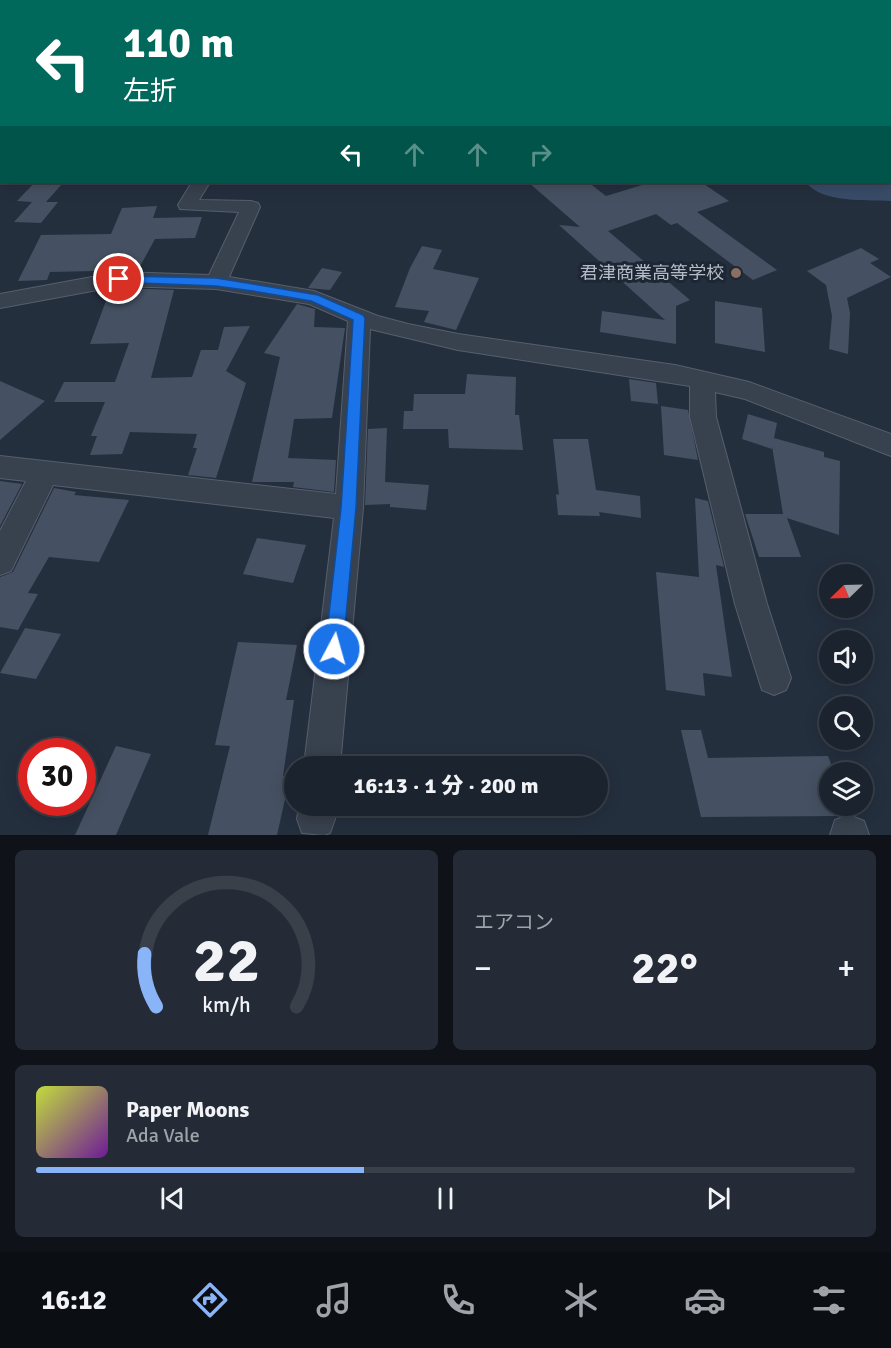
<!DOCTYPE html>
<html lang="ja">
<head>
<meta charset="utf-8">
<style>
  :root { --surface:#1b232e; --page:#242b36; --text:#f1f3f6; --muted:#a0a4aa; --line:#39404a; --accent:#8ab4f8 }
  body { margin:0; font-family:Signika,"Noto Sans JP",sans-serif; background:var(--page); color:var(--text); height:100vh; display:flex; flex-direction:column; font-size:22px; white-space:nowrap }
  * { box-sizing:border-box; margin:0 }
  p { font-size:20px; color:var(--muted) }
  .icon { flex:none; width:33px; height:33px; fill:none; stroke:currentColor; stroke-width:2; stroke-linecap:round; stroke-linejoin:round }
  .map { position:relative; height:835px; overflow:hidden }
  .drawer { display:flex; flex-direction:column; gap:15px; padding:15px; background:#0f1319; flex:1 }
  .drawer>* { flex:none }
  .banner { position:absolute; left:0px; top:0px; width:891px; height:183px; box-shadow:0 3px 15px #0003,0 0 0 2px var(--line); background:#00695c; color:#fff; overflow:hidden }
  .needle { width:39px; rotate:247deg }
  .buttons { position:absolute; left:819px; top:564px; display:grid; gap:12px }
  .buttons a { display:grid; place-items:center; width:54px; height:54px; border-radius:50%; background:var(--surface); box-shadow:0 3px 15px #0003,0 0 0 2px var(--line); font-size:30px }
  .speed { position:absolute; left:18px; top:738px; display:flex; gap:12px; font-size:30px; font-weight:700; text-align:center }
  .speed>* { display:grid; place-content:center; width:78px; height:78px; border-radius:50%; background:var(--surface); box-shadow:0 3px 15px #0003,0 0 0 2px var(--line); line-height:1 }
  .speed .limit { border:9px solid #d22; background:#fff; color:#111 }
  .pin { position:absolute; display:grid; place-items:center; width:51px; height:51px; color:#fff; margin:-26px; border:3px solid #fff; border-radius:50%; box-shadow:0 2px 6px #0007 }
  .me { position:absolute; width:66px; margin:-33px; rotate:6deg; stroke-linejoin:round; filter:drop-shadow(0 0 4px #0008) }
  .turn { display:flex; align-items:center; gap:21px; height:126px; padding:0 24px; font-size:27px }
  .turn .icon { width:78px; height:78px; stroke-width:2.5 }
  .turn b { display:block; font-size:42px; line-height:51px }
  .lanes { display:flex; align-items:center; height:57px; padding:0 24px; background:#0003; justify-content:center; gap:30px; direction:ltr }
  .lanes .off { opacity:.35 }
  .big { font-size:45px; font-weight:800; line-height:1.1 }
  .drawer .widget { flex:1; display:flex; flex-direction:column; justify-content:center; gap:9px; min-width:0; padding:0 21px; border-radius:9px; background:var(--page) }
  .drawer .dial { align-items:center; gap:0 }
  .dial svg { height:156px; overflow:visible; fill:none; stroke:var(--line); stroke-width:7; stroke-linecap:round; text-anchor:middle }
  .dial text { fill:var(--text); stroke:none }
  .song { display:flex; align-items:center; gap:18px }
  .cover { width:72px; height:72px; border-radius:9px; background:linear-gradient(135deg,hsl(70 70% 55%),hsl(280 70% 35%)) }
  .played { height:6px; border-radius:3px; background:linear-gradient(90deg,var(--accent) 40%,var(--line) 40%) }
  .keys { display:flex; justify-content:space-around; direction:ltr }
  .heat { display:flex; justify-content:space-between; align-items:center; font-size:33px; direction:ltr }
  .drawer .tiles { flex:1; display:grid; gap:15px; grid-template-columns:1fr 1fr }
  .widget:last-child { grid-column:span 2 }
  .trip { position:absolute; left:284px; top:756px; width:324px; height:60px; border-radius:30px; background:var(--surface); box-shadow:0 3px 15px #0003,0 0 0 2px var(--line); font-weight:800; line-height:60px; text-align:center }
  .menu { display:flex; height:96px; justify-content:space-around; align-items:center; background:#0b0e12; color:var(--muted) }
  .menu .icon { width:42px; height:42px }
  .menu .on { color:var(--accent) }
  .menu b { font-size:27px; color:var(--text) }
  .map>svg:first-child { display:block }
  .green { fill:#263c3f }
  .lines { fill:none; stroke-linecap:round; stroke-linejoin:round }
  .river { fill:#394c67; fill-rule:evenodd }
  .building { fill:#455162 }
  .minor-casing { stroke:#565f6c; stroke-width:2 }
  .highway-casing { stroke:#434c59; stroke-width:3 }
  .minor { fill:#38414e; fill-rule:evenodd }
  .highway { fill:#746855; fill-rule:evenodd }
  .route { fill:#1a73e8; stroke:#114b97; stroke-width:1.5 }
  .education-dot { fill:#8d6e63; stroke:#1d2633; stroke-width:2 }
  .labels { text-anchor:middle; stroke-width:6; stroke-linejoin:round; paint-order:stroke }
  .poi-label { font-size:18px; fill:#b4bcc9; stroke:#1d2633; text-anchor:end }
</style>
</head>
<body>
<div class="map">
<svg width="891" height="835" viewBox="0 0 891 835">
  <rect width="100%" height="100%" fill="#242f3e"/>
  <!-- green -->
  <path class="green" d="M221,0H437L440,1H221Z"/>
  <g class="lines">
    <!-- river -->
    <path class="river" d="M0,0H14L2,2V6Z
      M466,0H487L488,2H467Z
      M806,182L891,183V201C868,200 820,203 806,182Z"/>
  </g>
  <!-- building -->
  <path class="building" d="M35,182L62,184L46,202H58L41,223L14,222L32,202L17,201Z
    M528,182H588L606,196L652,182H701L729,201L697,212L777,270L753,280L677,223L671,225L656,214L608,231L690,300L676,306V344L600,332L602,311L665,320L559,225L580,227Z
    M157,206L153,218L202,217L195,238L155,239L138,270L50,272L47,280L18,281L41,235L111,234L122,208Z
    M422,246L442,250L433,269L479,278L456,330L424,322L429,311L395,307L410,268Z
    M861,248L879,259L870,263L891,277L847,298L850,313L848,354L829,349L832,316L826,285L807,271Z
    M322,268L342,272L330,290L308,288Z
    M119,288L174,290L151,378L192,377L201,350H218L224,327L250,326L226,371L246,383L216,478L188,475L197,448H193L197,434L130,432L122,454L90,455L97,436H91L105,402H54L64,382H115L129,343L90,344L110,290Z
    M715,301L762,308L765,352L715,343Z
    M297,304L315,309L314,327L345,328L332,418L294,419L288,458L336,460L334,492L293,487L294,482H252L280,357L264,353Z
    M467,374L516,377L515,415H519L523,450L449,448L448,429H403L404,411H413L414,394H465Z
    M629,379L656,383L658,404L631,401Z
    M0,381L45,401L0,440Z
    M661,406L688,410L698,460L664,455Z
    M748,414L777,423L774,438L824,452V457L840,461L839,535L787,518L801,557H759L745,514H783L772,446V449L742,439Z
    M387,428L385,482L429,485L426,510L390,507V504L365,505L368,429Z
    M553,439H588L596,490L640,496L641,518L599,512L600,516L558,515L556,494L559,495Z
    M0,481L22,484L0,526Z
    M54,488L76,492L74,495L129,500L99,562L49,557L28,593L38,594L18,630L0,627V577L13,572Z
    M695,498L708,501L724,567L716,565L732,677L703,673L705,696L666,690L656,572L699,577Z
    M257,538L306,545L293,583L243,574Z
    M25,628L61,634L36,679L0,673Z
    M238,642L297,645L286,700H294L283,776L290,777L277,835H208L230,746L215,745Z
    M681,730H701L708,758L828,756L834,772H830V806H846L848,813L840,816L701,817Z
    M116,746L151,754L116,835H75Z"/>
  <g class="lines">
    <defs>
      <path id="minor" d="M28,0H40L41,2H29Z
        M88,0H100L87,2Z
        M161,0H174L160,2Z
        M207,0H219L206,2Z
        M707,0H720L721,2H708Z
        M0,26H2V34H0Z
        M890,29H891V37H890Z
        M0,60H2L0,69Z
        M0,127H2V137H0Z
        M890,127H891V138H890Z
        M0,166H2V176H0Z
        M192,182H210L199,200L251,201L258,203L260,207L229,277L314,291L378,316L408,324L458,334L675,365L749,382L891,434V456L745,399L715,392L716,417L767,604L791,678L786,690L774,695L762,690L735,604L690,417V386L458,350L370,329L363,508L340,766H304L334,518L53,485L11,571L0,575V531L26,481L0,478V456L336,494L348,321L309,304L216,289L119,286L0,308V294L119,272L209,275L239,212L180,209L178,205Z
        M299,806H337L335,819L330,833L324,835L302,833L297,819Z
        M849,815L864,821L869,835H830L835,820Z"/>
      <path id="highway" d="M518,0H540L517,2Z
        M0,90H2V102H0Z"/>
    </defs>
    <!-- minor casing -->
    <use href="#minor" class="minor-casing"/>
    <!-- highway casing -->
    <use href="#highway" class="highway-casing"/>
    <!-- minor -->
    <use href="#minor" class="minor"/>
    <!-- highway -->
    <use href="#highway" class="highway"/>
  </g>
  <!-- route -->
  <path class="route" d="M119,276L216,278L253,284L318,295L363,315L365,318L356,508L343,649L340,655L334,658L328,655L325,649L341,508L353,320L311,301L253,291L216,286L115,282L113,279Z"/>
  <!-- markers -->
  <circle class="education-dot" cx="736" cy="273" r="6"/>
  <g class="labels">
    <!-- poi labels -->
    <g class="poi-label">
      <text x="724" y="279">君津商業高等学校</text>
    </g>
  </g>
</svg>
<div class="buttons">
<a><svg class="needle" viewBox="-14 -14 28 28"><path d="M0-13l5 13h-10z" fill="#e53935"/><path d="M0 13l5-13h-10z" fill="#a0a4aa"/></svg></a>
<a><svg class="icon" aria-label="sound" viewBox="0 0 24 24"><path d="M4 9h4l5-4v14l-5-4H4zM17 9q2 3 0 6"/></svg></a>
<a><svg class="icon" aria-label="search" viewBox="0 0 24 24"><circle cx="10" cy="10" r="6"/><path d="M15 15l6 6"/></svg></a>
<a><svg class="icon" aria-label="layers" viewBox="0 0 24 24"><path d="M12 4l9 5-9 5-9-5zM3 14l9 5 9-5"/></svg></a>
</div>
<div class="speed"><div class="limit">30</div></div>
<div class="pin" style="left:119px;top:279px;background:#d93025"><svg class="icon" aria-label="arrive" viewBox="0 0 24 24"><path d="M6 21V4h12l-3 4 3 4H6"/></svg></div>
<svg class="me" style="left:334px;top:649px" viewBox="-20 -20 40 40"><circle r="17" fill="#1a73e8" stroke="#fff" stroke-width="3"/><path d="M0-11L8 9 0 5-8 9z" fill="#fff"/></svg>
<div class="trip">16:13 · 1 分 · 200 m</div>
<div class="banner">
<div class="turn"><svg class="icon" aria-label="left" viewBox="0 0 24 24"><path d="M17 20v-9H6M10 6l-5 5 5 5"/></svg><div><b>110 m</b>左折</div></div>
<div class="lanes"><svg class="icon" aria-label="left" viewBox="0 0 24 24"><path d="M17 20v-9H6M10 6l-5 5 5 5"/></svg><svg class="icon off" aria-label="ahead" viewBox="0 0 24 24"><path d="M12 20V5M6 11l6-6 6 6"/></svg><svg class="icon off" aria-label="ahead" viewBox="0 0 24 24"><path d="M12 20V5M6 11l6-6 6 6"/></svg><svg class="icon off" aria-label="right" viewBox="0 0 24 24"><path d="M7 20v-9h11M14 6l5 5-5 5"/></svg></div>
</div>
</div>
<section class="drawer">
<div class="tiles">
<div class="widget dial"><svg viewBox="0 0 100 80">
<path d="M14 69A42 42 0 1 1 86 69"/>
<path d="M14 69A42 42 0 0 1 8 42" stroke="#8ab4f8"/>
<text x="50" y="56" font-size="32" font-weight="700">22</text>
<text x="50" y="72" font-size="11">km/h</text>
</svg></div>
<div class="widget"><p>エアコン</p>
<div class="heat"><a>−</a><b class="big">22°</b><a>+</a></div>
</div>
<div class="widget">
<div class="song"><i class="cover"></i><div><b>Paper Moons</b><p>Ada Vale</p></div></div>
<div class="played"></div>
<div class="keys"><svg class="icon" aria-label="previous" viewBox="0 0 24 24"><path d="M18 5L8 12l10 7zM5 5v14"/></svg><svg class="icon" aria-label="pause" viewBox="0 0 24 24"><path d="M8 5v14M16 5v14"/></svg><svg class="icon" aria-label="next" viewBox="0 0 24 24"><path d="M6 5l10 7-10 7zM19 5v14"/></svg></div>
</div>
</div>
</section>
<nav class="menu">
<b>16:12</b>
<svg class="icon on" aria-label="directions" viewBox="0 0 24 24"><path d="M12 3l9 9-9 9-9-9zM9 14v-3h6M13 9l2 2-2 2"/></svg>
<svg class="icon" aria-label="music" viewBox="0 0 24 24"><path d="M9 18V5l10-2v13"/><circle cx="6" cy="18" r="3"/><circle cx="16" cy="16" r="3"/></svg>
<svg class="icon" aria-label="phone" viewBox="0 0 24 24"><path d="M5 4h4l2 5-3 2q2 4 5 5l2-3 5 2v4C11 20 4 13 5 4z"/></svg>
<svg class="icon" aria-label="climate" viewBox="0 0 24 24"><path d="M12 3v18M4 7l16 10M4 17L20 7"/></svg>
<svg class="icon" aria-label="car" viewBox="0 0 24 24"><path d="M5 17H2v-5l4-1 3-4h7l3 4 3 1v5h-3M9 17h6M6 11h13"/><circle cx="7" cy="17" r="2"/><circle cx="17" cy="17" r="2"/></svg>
<svg class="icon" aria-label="filters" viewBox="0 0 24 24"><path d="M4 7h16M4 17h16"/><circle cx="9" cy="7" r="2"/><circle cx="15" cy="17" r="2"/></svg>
</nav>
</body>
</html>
